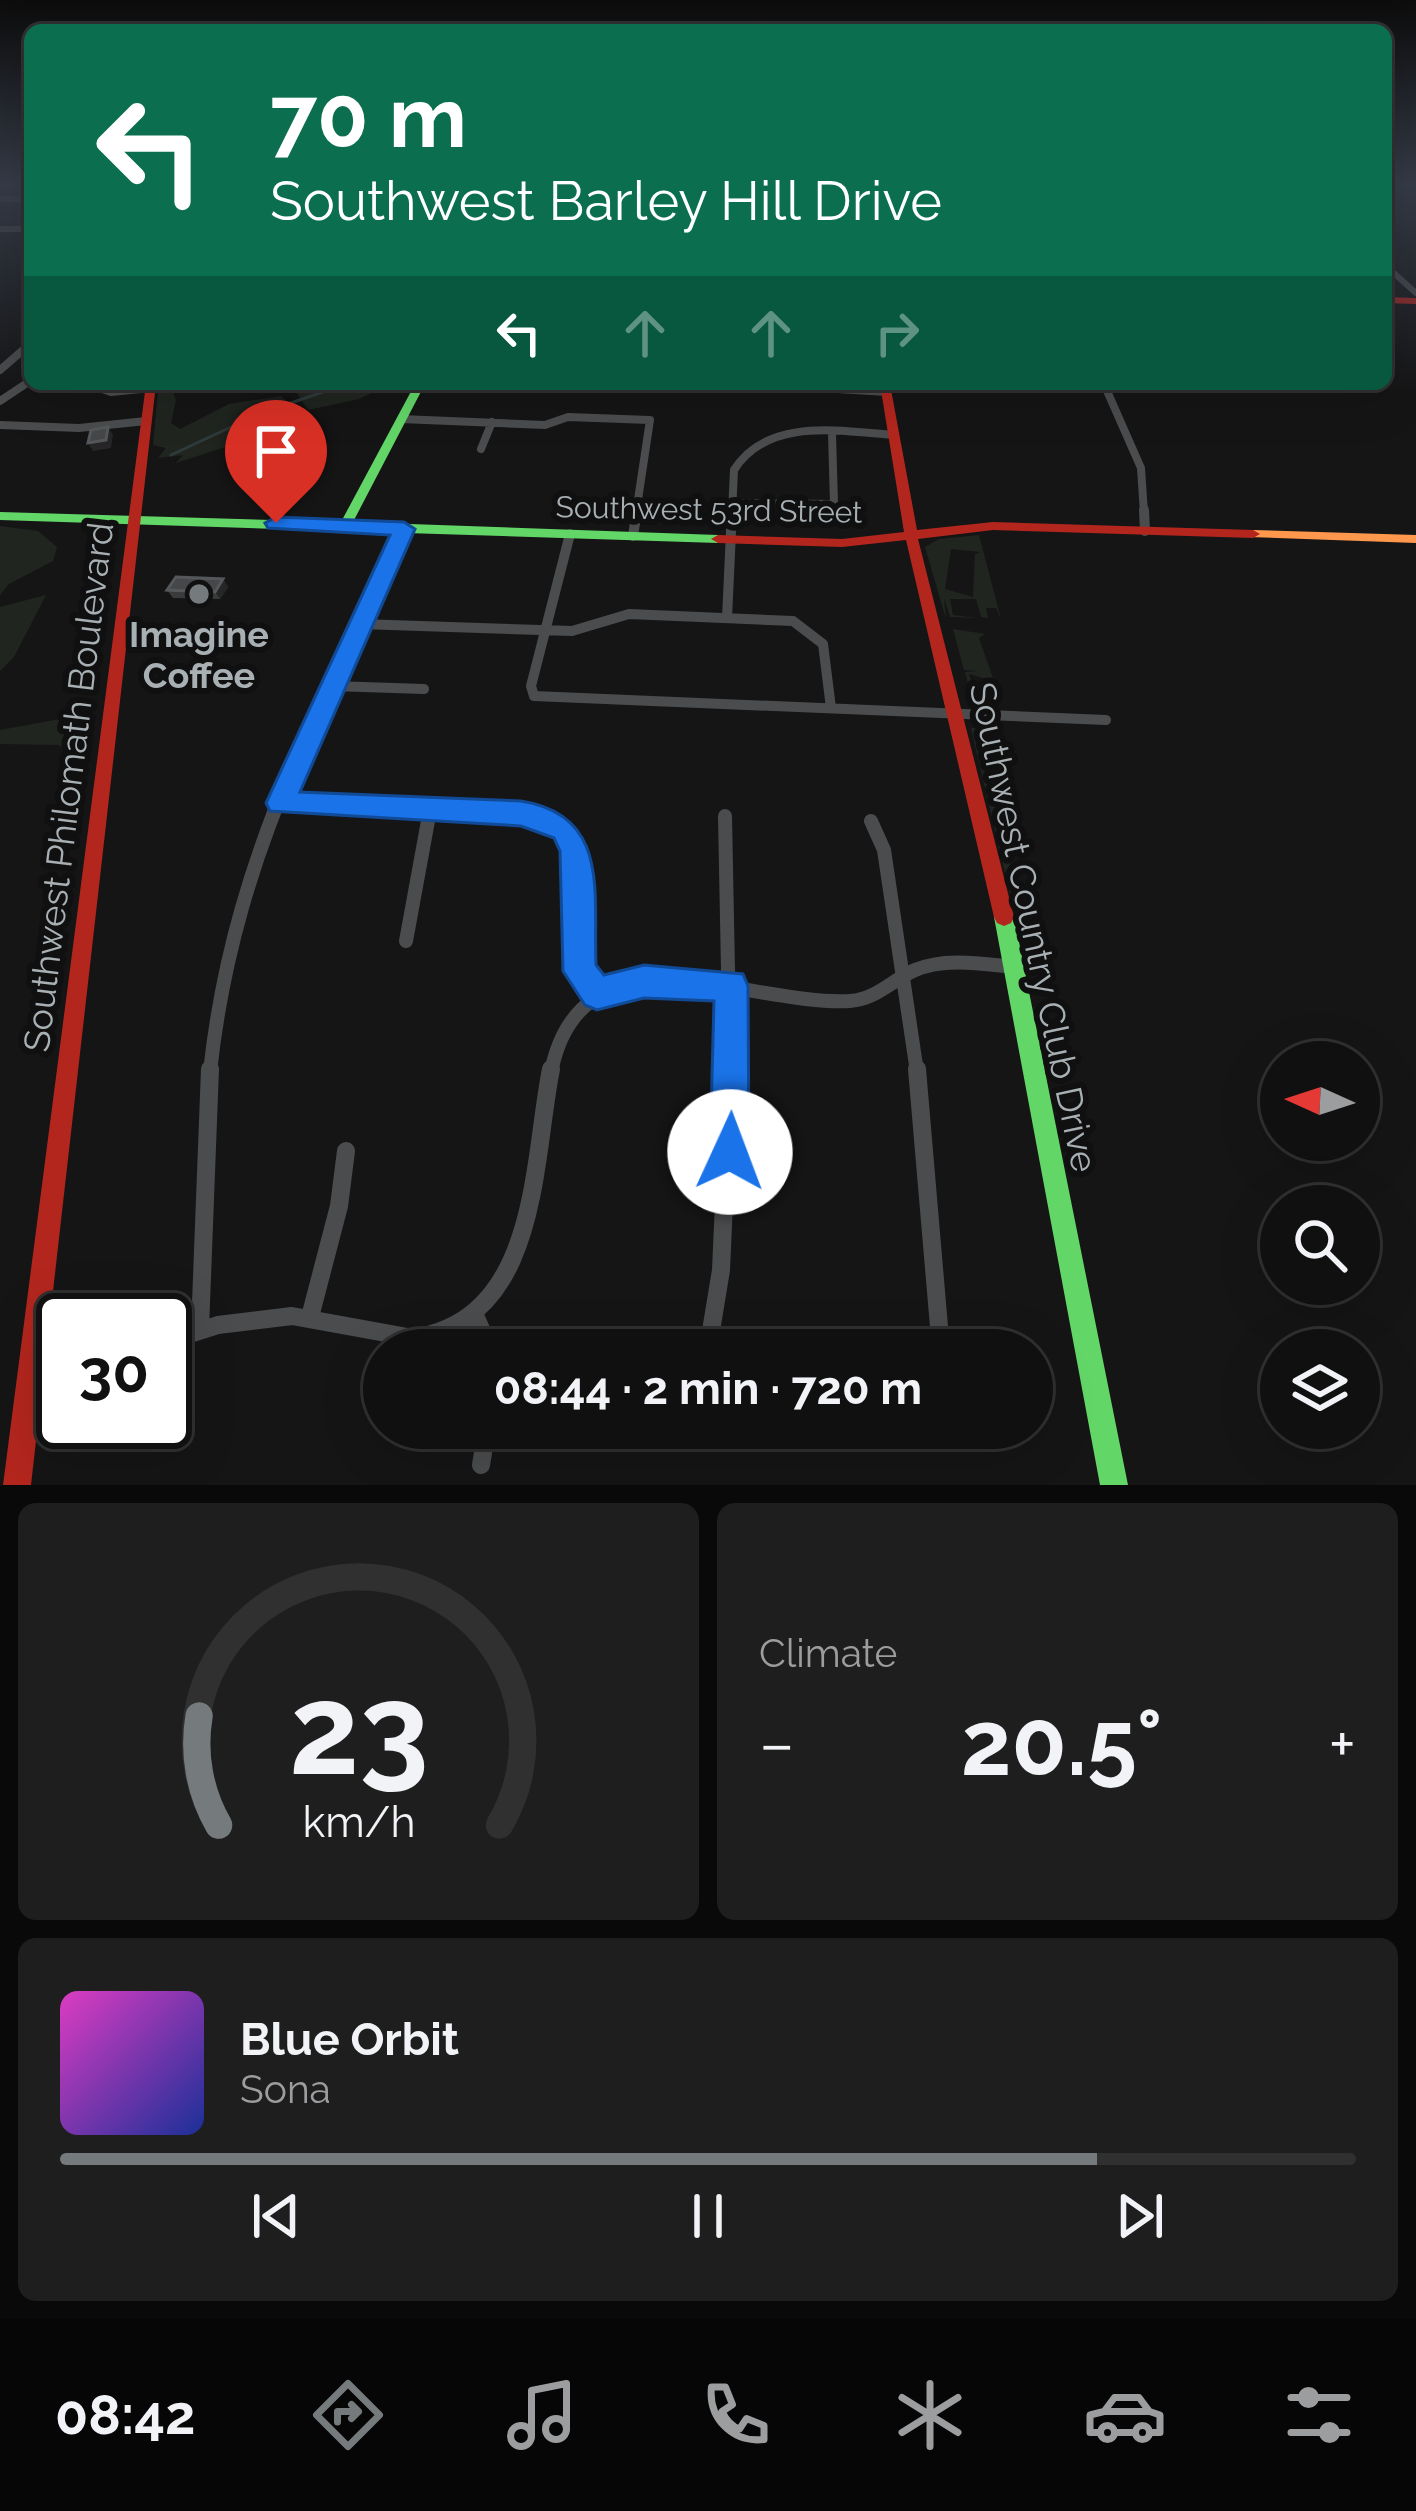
<!DOCTYPE html>
<html lang="en">
<head>
<meta charset="utf-8">
<style>
  :root { --surface:#101010; --page:#1e1e1e; --text:#f1f3f6; --muted:#9c9d9f; --line:#303030; --accent:#757a7d }
  body { margin:0; font-family:Raleway,sans-serif; background:var(--page); color:var(--text); height:100vh; display:flex; flex-direction:column; font-size:45px; white-space:nowrap }
  * { box-sizing:border-box; margin:0 }
  p { font-size:39px; color:var(--muted) }
  .icon { flex:none; width:66px; height:66px; fill:none; stroke:currentColor; stroke-width:2; stroke-linecap:round; stroke-linejoin:round }
  .map { position:relative; height:1485px; overflow:hidden }
  .panel { display:flex; flex-direction:column; gap:18px; padding:18px; background:#090909; flex:1 }
  .panel>* { flex:none }
  .top-card { position:absolute; left:24px; top:24px; width:1368px; height:366px; border-radius:18px; box-shadow:0 12px 48px #0002,0 0 0 3px var(--line); background:#0b6e4f; color:#fff; overflow:hidden }
  .needle { width:78px; rotate:273deg }
  .fabs { position:absolute; left:1260px; top:1041px; display:grid; gap:24px }
  .fabs a { display:grid; place-items:center; width:120px; height:120px; border-radius:50%; background:var(--surface); box-shadow:0 12px 48px #0002,0 0 0 3px var(--line); font-size:60px }
  .speed { position:absolute; left:36px; top:1293px; display:flex; gap:24px; font-size:60px; font-weight:700; text-align:center }
  .speed>* { display:grid; place-content:center; width:156px; height:156px; border-radius:50%; background:var(--surface); box-shadow:0 12px 48px #0002,0 0 0 3px var(--line); line-height:1 }
  .speed .limit { border:6px solid #111; border-radius:18px; background:#fff; color:#111 }
  .pin { position:absolute; display:grid; place-items:center; width:102px; height:102px; color:#fff; margin:-123px -51px; border-radius:50% 50% 50% 0; rotate:-45deg; box-shadow:0 0 12px #0007 }
  .pin .icon { rotate:45deg }
  .me { position:absolute; width:132px; margin:-66px; rotate:2deg; stroke-linejoin:round; filter:drop-shadow(0 0 9px #0008) }
  .turn { display:flex; align-items:center; gap:42px; height:252px; padding:0 48px; font-size:54px }
  .turn .icon { width:156px; height:156px; stroke-width:2.5 }
  .turn b { display:block; font-size:84px; line-height:102px }
  .lanes { display:flex; align-items:center; height:114px; padding:0 48px; background:#0003; justify-content:center; gap:60px; direction:ltr }
  .lanes .off { opacity:.35 }
  .big { font-size:90px; font-weight:700; line-height:1.1 }
  .panel .widget { flex:1; display:flex; flex-direction:column; justify-content:center; gap:18px; min-width:0; padding:0 42px; border-radius:18px; background:var(--page) }
  .panel .dial { align-items:center; gap:0 }
  .dial svg { height:312px; overflow:visible; fill:none; stroke:var(--line); stroke-width:7; stroke-linecap:round; text-anchor:middle }
  .dial text { fill:var(--text); stroke:none }
  .song { display:flex; align-items:center; gap:36px }
  .cover { width:144px; height:144px; border-radius:18px; background:linear-gradient(135deg,hsl(310 70% 55%),hsl(230 70% 35%)) }
  .played { height:12px; border-radius:6px; background:linear-gradient(90deg,var(--accent) 80%,var(--line) 80%) }
  .keys { display:flex; justify-content:space-around; direction:ltr }
  .heat { display:flex; justify-content:space-between; align-items:center; font-size:66px; direction:ltr }
  .panel .tiles { flex:1; display:grid; gap:18px; grid-template-columns:1fr 1fr }
  .widget:last-child { grid-column:span 2 }
  .trip { position:absolute; left:363px; top:1329px; width:690px; height:120px; border-radius:60px; background:var(--surface); box-shadow:0 12px 48px #0002,0 0 0 3px var(--line); font-weight:700; line-height:120px; text-align:center }
  .tabs { display:flex; height:192px; justify-content:space-around; align-items:center; background:#060606; color:var(--muted) }
  .tabs .icon { width:84px; height:84px }
  .tabs .current { color:var(--accent) }
  .tabs b { font-size:54px; color:var(--text) }
  .map>svg:first-child { display:block }
  .green { fill:#212520; fill-rule:evenodd }
  .lines { fill:none; stroke-linecap:round; stroke-linejoin:round }
  .stream { stroke:#2f3a3b; stroke-width:3 }
  .street-far4 { stroke:#4a4c4e; stroke-width:6 }
  .street-far3 { stroke:#4a4c4e; stroke-width:8 }
  .street-far2 { stroke:#4a4c4e; stroke-width:10 }
  .street-far1 { stroke:#4a4c4e; stroke-width:14 }
  .street { stroke:#4a4c4e; stroke-width:18 }
  .fast { fill:#63d668; fill-rule:evenodd }
  .slow { fill:#ff974d; fill-rule:evenodd }
  .jam { fill:#b3261e; fill-rule:evenodd }
  .wall { fill:#393b3c }
  .shaded-wall { fill:#262627 }
  .building { fill:#454749; stroke:#55585a; stroke-width:3 }
  .route { fill:#1a73e8; stroke:#114b97; stroke-width:3 }
  .poi-dot { fill:#757a7d; stroke:#101011; stroke-width:4.5 }
  .labels { text-anchor:middle; stroke-width:12; stroke-linejoin:round; paint-order:stroke }
  .far-street-label { font-size:30px; fill:#a8b0b4; stroke:#101011 }
  .poi-label { font-size:36px; font-weight:bold; fill:#a8b0b4; stroke:#101011 }
  .street-label { font-size:36px; fill:#a8b0b4; stroke:#101011 }
</style>
</head>
<body>
<div class="map">
<svg width="1416" height="1485" viewBox="0 0 1416 1485">
  <rect width="100%" height="100%" fill="#151516"/>
  <!-- green -->
  <path class="green" d="M326,384H391L359,399L308,410L297,393Z
    M171,385L176,400L171,423L180,429L229,404L281,396L291,406L259,426L264,431L259,436L176,463L183,455L158,458L166,448L153,445L158,391Z
    M0,526L38,531L57,547L53,561L9,584L0,595Z
    M979,535L1001,619L996,608H986L988,618L981,617L976,599H950L953,615L978,618L950,617L944,598L946,619L925,547L939,539ZM951,549L981,552L975,554L973,597L945,589Z
    M46,595L14,657L0,671V607Z
    M953,629L985,634L979,638L994,681L969,674L977,702L1000,707L973,703L965,672L978,671L964,670Z
    M82,715L92,719L86,758L76,770L63,769L65,751L59,745L0,744V730Z
    M971,728H976L1034,961L1024,955Z"/>
  <g class="lines">
    <!-- stream -->
    <path class="stream" d="M171,455L259,414L346,384"/>
    <!-- street-far4 -->
    <path class="street-far4" d="M0,199H30
      M0,229H30
      M1386,266L1416,293"/>
    <!-- street-far3 -->
    <path class="street-far3" d="M0,370L30,344
      M88,384L111,392L151,388
      M754,384L887,392
      M1104,384L1141,468L1144,513
      M0,401L30,381
      M401,419L545,425L568,417L650,420L636,513
      M0,425L79,428L146,421
      M481,449L492,422
      M733,503L834,504L832,433
      M732,513L734,470C768,417 839,431 894,435"/>
    <!-- street-far2 -->
    <path class="street-far2" d="M1144,510L1145,531
      M570,534L531,686L534,696L1106,720
      M633,536L637,510
      M727,618L732,510
      M360,624L572,631L629,614L793,621L823,644L831,708
      M332,686L424,689
      M298,755L404,529"/>
    <!-- street-far1 -->
    <path class="street-far1" d="M280,803L521,814C625,844 541,931 597,993
      M725,816L730,1072
      M871,821L884,850L917,1072
      M406,941L430,810
      M210,1072C222,959 253,856 299,752
      M551,1072C582,919 751,1007 850,1001C877,999 892,980 915,970C946,957 983,964 1015,967"/>
    <!-- street -->
    <path class="street" d="M917,1069L941,1350
      M474,1313L490,1350
      M310,1317L339,1206L346,1151
      M200,1329L210,1069
      M710,1337L721,1270L730,1069
      M165,1342L218,1325L292,1316L413,1338C539,1319 532,1165 551,1069
      M481,1465L487,1428"/>
    <!-- fast -->
    <path class="fast" d="M415,384H425L353,522L718,535L725,539L718,543L0,520V512L341,522Z
      M1004,908L1011,911L1014,917L1128,1485H1100L994,917L997,911Z"/>
    <!-- slow -->
    <path class="slow" d="M1253,530L1416,535V543L1248,537V531Z"/>
    <!-- jam -->
    <path class="jam" d="M1386,297L1416,298V304L1386,303Z
      M146,384H156L31,1485H3Z
      M880,384H890L917,530L993,522L1253,530L1260,534L1253,538L993,530L918,539L1014,917L1011,923L1004,926L997,923L994,917L906,540L842,547L718,543L711,539L718,535L842,539L904,532Z"/>
  </g>
  <!-- wall -->
  <path class="wall" d="M223,579L228,587L220,599L173,598L167,590Z"/>
  <!-- shaded-wall -->
  <path class="shaded-wall" d="M108,427L113,435L111,448L93,451L88,443Z
    M223,579L228,587L220,599L215,592Z"/>
  <!-- building -->
  <path class="building" d="M108,427L106,440L88,443L91,430Z
    M176,577L223,579L215,592L167,590Z"/>
  <!-- sky -->
  <linearGradient id="sky" x2="0" y2="1"><stop stop-color="#0c0c0c"/><stop offset="0.47" stop-color="#353b47"/><stop offset="1" stop-color="#353b47" stop-opacity="0"/></linearGradient>
  <rect width="1416" height="392" fill="url(#sky)"/>
  <!-- route -->
  <path class="route" d="M276,517L404,522L415,529L300,792L521,801C611,815 593,894 596,965L604,975L644,965L743,974L748,986L749,1152L743,1165L730,1171L716,1165L710,1152L714,1001L644,998L597,1010L585,1005L563,971L560,851L554,838L521,826L270,811L266,803L390,535L268,528L265,523Z"/>
  <!-- markers -->
  <circle class="poi-dot" cx="199" cy="594" r="12"/>
  <g class="labels">
    <!-- far-street labels -->
    <g class="far-street-label">
      <text transform="translate(709 510) rotate(1)" y="10">Southwest 53rd Street</text>
    </g>
    <!-- poi labels -->
    <g class="poi-label">
      <text x="199" y="647">Imagine<tspan x="199" dy="41">Coffee</tspan></text>
    </g>
    <!-- street labels -->
    <g class="street-label">
      <text transform="translate(68 787) rotate(-83)" y="13">Southwest Philomath Boulevard</text>
      <text transform="translate(1034 927) rotate(78)" y="13">Southwest Country Club Drive</text>
    </g>
  </g>
</svg>
<div class="fabs">
<a><svg class="needle" viewBox="-14 -14 28 28"><path d="M0-13l5 13h-10z" fill="#e53935"/><path d="M0 13l5-13h-10z" fill="#9c9d9f"/></svg></a>
<a><svg class="icon" aria-label="search" viewBox="0 0 24 24"><circle cx="10" cy="10" r="6"/><path d="M15 15l6 6"/></svg></a>
<a><svg class="icon" aria-label="layers" viewBox="0 0 24 24"><path d="M12 4l9 5-9 5-9-5zM3 14l9 5 9-5"/></svg></a>
</div>
<div class="speed"><div class="limit">30</div></div>
<div class="pin" style="left:276px;top:523px;background:#d93025"><svg class="icon" aria-label="arrive" viewBox="0 0 24 24"><path d="M6 21V4h12l-3 4 3 4H6"/></svg></div>
<svg class="me" style="left:730px;top:1152px" viewBox="-20 -20 40 40"><circle r="19" fill="#fff"/><path d="M0-13L10 11 0 6-10 11z" fill="#1a73e8"/></svg>
<div class="trip">08:44 · 2 min · 720 m</div>
<div class="top-card">
<div class="turn"><svg class="icon" aria-label="left" viewBox="0 0 24 24"><path d="M17 20v-9H6M10 6l-5 5 5 5"/></svg><div><b>70 m</b>Southwest Barley Hill Drive</div></div>
<div class="lanes"><svg class="icon" aria-label="left" viewBox="0 0 24 24"><path d="M17 20v-9H6M10 6l-5 5 5 5"/></svg><svg class="icon off" aria-label="ahead" viewBox="0 0 24 24"><path d="M12 20V5M6 11l6-6 6 6"/></svg><svg class="icon off" aria-label="ahead" viewBox="0 0 24 24"><path d="M12 20V5M6 11l6-6 6 6"/></svg><svg class="icon off" aria-label="right" viewBox="0 0 24 24"><path d="M7 20v-9h11M14 6l5 5-5 5"/></svg></div>
</div>
</div>
<section class="panel">
<div class="tiles">
<div class="widget dial"><svg viewBox="0 0 100 80">
<path d="M14 69A42 42 0 1 1 86 69"/>
<path d="M14 69A42 42 0 0 1 9 41" stroke="#757a7d"/>
<text x="50" y="56" font-size="32" font-weight="700">23</text>
<text x="50" y="72" font-size="11">km/h</text>
</svg></div>
<div class="widget"><p>Climate</p>
<div class="heat"><a>−</a><b class="big">20.5°</b><a>+</a></div>
</div>
<div class="widget">
<div class="song"><i class="cover"></i><div><b>Blue Orbit</b><p>Sona</p></div></div>
<div class="played"></div>
<div class="keys"><svg class="icon" aria-label="previous" viewBox="0 0 24 24"><path d="M18 5L8 12l10 7zM5 5v14"/></svg><svg class="icon" aria-label="pause" viewBox="0 0 24 24"><path d="M8 5v14M16 5v14"/></svg><svg class="icon" aria-label="next" viewBox="0 0 24 24"><path d="M6 5l10 7-10 7zM19 5v14"/></svg></div>
</div>
</div>
</section>
<nav class="tabs">
<b>08:42</b>
<svg class="icon current" aria-label="directions" viewBox="0 0 24 24"><path d="M12 3l9 9-9 9-9-9zM9 14v-3h6M13 9l2 2-2 2"/></svg>
<svg class="icon" aria-label="music" viewBox="0 0 24 24"><path d="M9 18V5l10-2v13"/><circle cx="6" cy="18" r="3"/><circle cx="16" cy="16" r="3"/></svg>
<svg class="icon" aria-label="phone" viewBox="0 0 24 24"><path d="M5 4h4l2 5-3 2q2 4 5 5l2-3 5 2v4C11 20 4 13 5 4z"/></svg>
<svg class="icon" aria-label="climate" viewBox="0 0 24 24"><path d="M12 3v18M4 7l16 10M4 17L20 7"/></svg>
<svg class="icon" aria-label="car" viewBox="0 0 24 24"><path d="M5 17H2v-5l4-1 3-4h7l3 4 3 1v5h-3M9 17h6M6 11h13"/><circle cx="7" cy="17" r="2"/><circle cx="17" cy="17" r="2"/></svg>
<svg class="icon" aria-label="filters" viewBox="0 0 24 24"><path d="M4 7h16M4 17h16"/><circle cx="9" cy="7" r="2"/><circle cx="15" cy="17" r="2"/></svg>
</nav>
</body>
</html>
